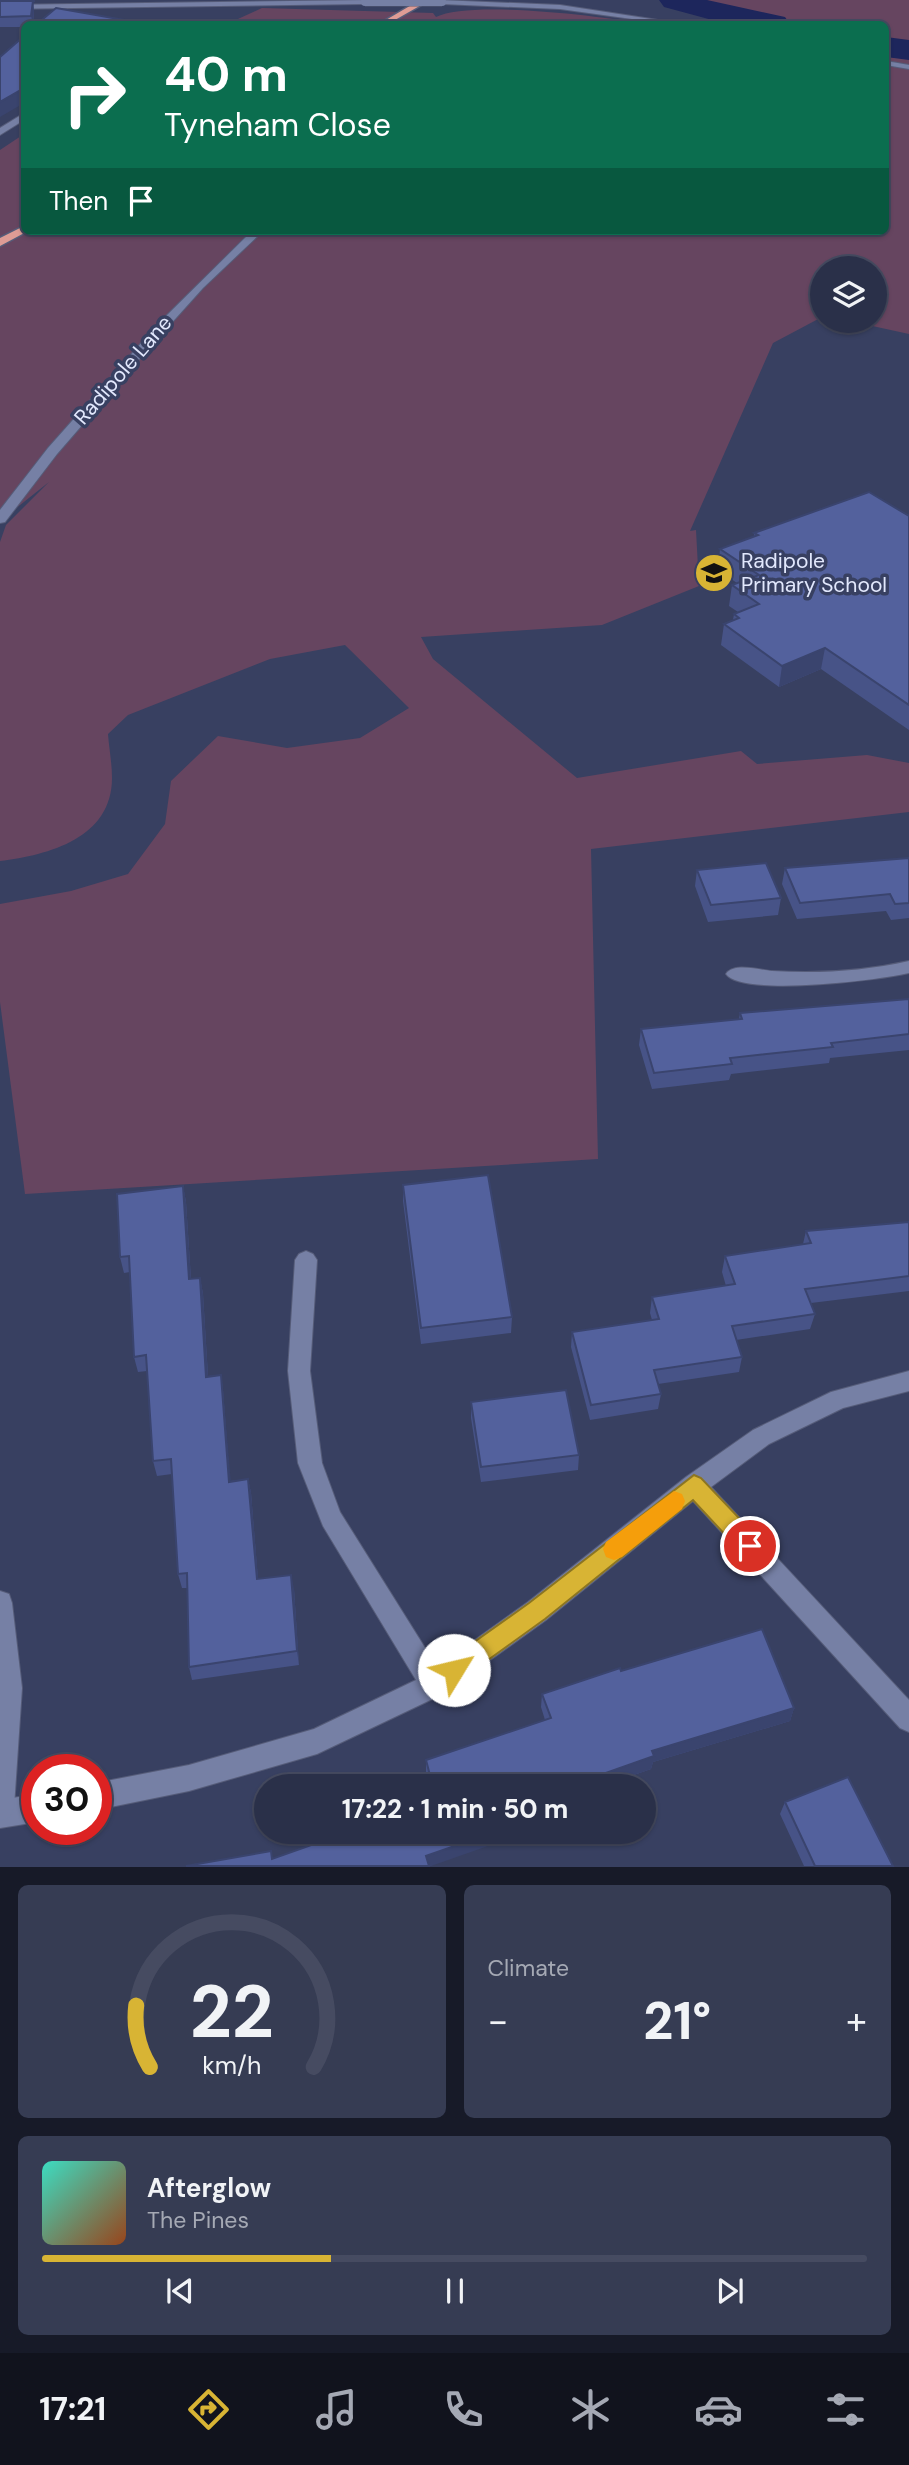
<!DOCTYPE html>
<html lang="en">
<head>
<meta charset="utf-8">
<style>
  :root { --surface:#2a3049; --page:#363c53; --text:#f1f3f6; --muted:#a5a9b4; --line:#464b61; --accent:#d8b434 }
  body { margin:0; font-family:"DM Sans",sans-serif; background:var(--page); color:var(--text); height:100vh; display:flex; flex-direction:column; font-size:26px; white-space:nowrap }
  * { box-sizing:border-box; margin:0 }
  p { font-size:23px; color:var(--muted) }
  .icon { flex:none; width:38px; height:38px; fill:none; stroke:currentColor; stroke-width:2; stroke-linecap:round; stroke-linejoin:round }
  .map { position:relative; height:1867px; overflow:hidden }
  .details { display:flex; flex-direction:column; gap:18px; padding:18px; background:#171a28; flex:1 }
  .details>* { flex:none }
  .hud { position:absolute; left:21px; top:21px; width:868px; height:214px; border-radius:10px; box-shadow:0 2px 5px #0004,0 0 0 2px var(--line); background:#0b6e4f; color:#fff; overflow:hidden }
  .tools { position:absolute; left:810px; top:256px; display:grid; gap:14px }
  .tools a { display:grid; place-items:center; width:77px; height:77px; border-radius:50%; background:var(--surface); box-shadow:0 2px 5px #0004,0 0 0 2px var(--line); font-size:35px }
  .speed { position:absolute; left:21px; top:1754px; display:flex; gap:14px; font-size:35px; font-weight:700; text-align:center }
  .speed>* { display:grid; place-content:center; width:91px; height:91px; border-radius:50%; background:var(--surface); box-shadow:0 2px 5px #0004,0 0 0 2px var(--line); line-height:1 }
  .speed .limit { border:10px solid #d22; background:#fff; color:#111 }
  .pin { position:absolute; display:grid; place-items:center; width:60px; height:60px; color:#fff; margin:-30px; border:4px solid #fff; border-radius:50%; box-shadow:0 2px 7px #0007 }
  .me { position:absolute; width:77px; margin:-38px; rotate:54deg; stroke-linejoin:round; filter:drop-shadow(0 0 5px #0008) }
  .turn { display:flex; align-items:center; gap:24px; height:147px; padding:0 28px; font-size:32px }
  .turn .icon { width:91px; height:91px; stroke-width:2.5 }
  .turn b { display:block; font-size:49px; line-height:60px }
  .then { display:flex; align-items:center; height:66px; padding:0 28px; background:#0003; gap:14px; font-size:26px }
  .big { font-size:52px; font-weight:800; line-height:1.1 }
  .details .tile { flex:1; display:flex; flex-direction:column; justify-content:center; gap:10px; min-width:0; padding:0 24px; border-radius:10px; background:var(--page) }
  .details .dial { align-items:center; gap:0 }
  .dial svg { height:182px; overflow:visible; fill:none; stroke:var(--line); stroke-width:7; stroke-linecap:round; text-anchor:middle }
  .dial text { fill:var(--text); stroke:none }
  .song { display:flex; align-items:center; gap:21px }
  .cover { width:84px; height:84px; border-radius:10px; background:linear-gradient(135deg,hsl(170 70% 55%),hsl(20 70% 35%)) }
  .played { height:7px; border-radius:4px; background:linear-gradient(90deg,var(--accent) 35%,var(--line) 35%) }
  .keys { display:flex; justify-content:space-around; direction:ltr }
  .heat { display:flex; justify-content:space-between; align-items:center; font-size:38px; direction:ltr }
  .details .tiles { flex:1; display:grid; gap:18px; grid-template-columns:1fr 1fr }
  .tile:last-child { grid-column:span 2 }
  .trip { position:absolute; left:254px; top:1774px; width:402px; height:70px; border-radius:35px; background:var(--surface); box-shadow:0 2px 5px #0004,0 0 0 2px var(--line); font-weight:800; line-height:70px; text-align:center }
  .menu { display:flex; height:112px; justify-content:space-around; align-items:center; background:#11131d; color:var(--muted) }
  .menu .icon { width:49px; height:49px }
  .menu .current { color:var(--accent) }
  .menu b { font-size:32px; color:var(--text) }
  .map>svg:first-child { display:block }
  .green { fill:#664560 }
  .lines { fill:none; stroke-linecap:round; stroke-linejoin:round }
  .river { fill:#1d265c; fill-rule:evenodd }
  .minor-casing { stroke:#565c79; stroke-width:2 }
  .tertiary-casing { stroke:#565c79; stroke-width:2 }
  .trunk-casing { stroke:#565c79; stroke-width:3 }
  .minor { fill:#7680a5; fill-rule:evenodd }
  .tertiary { fill:#7680a5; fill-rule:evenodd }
  .trunk { fill:#de9c95; fill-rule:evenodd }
  .tertiary-bridge-casing { stroke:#565c79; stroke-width:9; stroke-linecap:butt }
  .tertiary-bridge { stroke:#7680a5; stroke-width:8 }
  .wall { fill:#475387 }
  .shaded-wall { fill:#3a446e }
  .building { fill:#53619d; stroke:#3a446e; stroke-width:2 }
  .route { fill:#d8b434; stroke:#8c7522; stroke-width:2 }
  .slow { fill:#f59e0b }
  .labels { text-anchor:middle; stroke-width:7; stroke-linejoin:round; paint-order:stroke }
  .far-street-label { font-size:21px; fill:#e2e8fd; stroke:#384061 }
  .far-poi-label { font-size:21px; fill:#e2e8fd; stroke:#384061; text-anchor:start }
</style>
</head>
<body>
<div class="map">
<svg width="909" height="1867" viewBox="0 0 909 1867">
  <rect width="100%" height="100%" fill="#384061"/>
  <!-- green -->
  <path class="green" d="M696,0H909V334L845,320H875V268H849L851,263L847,268H822V317L773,343L690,531L696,530L699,586L602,625L421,637L433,659L577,778L741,751L757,764L867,755L909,763V812L591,849L598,1159L25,1194L0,1002V904L71,891L128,874L165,824L171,781L218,736L287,748L360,738L409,708L345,645L270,659L128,715L108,734C109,748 112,763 112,778C112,838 49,855 0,861V542L6,525L49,482L0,521V150L24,134V231H886V24H775L780,21L701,5Z
    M262,8L433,13L436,17C469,0 603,16 644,24H227Z"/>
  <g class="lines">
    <!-- river -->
    <path class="river" d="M659,0H707L785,17L790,24H727L664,7Z
      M886,37L909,40V60L886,57Z"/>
    <defs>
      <path id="minor" d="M21,115H24V120L0,135V128Z
        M909,961V973C881,980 741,997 726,974C733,962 760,970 772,971C819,974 864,971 909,961Z
        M306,1251L313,1254L317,1260L310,1371L322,1463L340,1512L437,1667L528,1602L686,1477L753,1430L831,1392L909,1371V1391L843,1408L769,1444L711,1487L909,1700V1732L900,1728L693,1501L546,1620L443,1694L317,1754L189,1791L96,1810V1783L189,1765L314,1729L416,1680L323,1526L298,1463L288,1371L295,1260L299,1254Z
        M37,1794V1822L0,1828V1800Z"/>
      <path id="tertiary" d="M368,0L365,4L0,9V5Z
        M439,0L560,5L684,24H668L560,9L442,4Z
        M886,61L909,65V69L886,65Z
        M252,231H263L203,288L149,348L57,454L5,522L0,523V510L48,448L159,323Z
        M0,1591L9,1594L12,1603L22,1688L14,1807L10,1817L0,1821Z"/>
      <path id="trunk" d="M420,0H430L388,24H379Z
        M24,226V231H28L0,246V238Z"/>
    </defs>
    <!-- minor casing -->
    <use href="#minor" class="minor-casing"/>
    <!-- tertiary casing -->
    <use href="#tertiary" class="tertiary-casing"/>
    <!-- trunk casing -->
    <use href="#trunk" class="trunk-casing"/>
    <!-- minor -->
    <use href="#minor" class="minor"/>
    <!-- tertiary -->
    <use href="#tertiary" class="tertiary"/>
    <!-- trunk -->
    <use href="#trunk" class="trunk"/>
    <defs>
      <path id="tertiary-bridge" d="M365,2H442"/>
    </defs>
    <!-- tertiary-bridge casing -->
    <use href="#tertiary-bridge" class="tertiary-bridge-casing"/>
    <!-- tertiary-bridge -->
    <use href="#tertiary-bridge" class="tertiary-bridge"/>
  </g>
  <!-- wall -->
  <path class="wall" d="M0,0H35V2H33L34,11L33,24H24V27H0Z
    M909,516V730L821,669L779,687L721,645L724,624L733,620L734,614L738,612L729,606L732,585L737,583L718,570L720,549L754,537V533Z
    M909,858V918L891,920L886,911L797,919L782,884L785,868Z
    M697,870L781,898L778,915L708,922L695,886Z
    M909,999V1050L830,1058L829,1063L731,1074L729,1080L652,1089L639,1045L641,1029L739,1019L740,1013Z
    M403,1185L512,1317L511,1333L421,1344L403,1201Z
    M183,1186L186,1202L191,1279L200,1278L203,1294L208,1376L221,1375L223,1390L230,1481L248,1479L251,1493L258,1579L294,1589L299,1665L192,1680L189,1667L187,1588H182L178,1574L172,1474L157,1476L153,1461L147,1371L138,1372L134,1357L130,1272L124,1273L120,1257Z
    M909,1222V1291L811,1303L815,1314L810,1329L736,1340L742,1357L739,1372L658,1384L661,1394L658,1409L590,1420L571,1347L572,1332L652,1320L650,1313L652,1297L726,1286L722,1272L725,1256L803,1244L806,1231Z
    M471,1402L579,1455L578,1470L481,1482L471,1418Z
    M621,1671L794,1708L790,1721L653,1762L651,1769L599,1787H430L426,1773V1760L545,1720L541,1707L542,1694Z
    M785,1802L893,1866H804L780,1814Z"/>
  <!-- shaded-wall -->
  <path class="shaded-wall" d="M0,0H35V2H33L34,11L33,24L31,16L0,5Z
    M24,88V103L0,117V102Z
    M825,648L821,669L779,687L782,666Z
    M183,1186L186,1202L192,1295L189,1279Z
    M200,1278L203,1294L209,1392L206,1377Z
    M221,1375L223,1390L232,1496L229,1482Z
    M248,1479L251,1493L259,1593L257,1579Z
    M291,1575L294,1589L299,1665L297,1651Z
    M794,1708L790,1721L653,1762L651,1769L599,1787H566L652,1751Z
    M495,1832H528L431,1866H427L426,1856Z"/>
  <!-- building -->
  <path class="building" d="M0,1H33L31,16L0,17Z
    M56,8L147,24H37Z
    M24,36V88L0,102V57Z
    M869,492L909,516V705L825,648L782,666L724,624L739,618L734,614L759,604L732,585L759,575L720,549L758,535L754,533Z
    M909,858V903L895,904L890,894L800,903L785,868Z
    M766,863L781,898L711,905L697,870Z
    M909,999V1034L831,1043L833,1047L730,1058L732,1064L654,1073L641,1029L742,1019L740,1013Z
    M488,1175L512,1317L421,1328L403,1185Z
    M183,1186L189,1279L200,1278L206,1377L221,1375L229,1482L248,1479L257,1579L291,1575L297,1651L189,1667L187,1573L178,1574L171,1459L153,1461L146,1355L134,1357L129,1256L120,1257L117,1194Z
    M909,1222V1276L805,1289L815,1314L732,1326L742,1357L654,1370L661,1394L591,1405L572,1332L659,1319L652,1297L735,1284L725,1256L811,1243L806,1231Z
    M566,1390L579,1455L481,1467L471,1402Z
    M762,1629L794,1708L652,1751L654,1756L566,1787H433L426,1760L551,1718L542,1694L620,1668L621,1671Z
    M848,1777L893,1866H815L785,1802Z
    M348,1832H495L426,1856L429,1866H186L271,1851L272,1859Z"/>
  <!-- route -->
  <path class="route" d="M694,1475L701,1478L758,1538L761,1546L758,1553L750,1556L742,1553L693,1500L545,1619L463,1678L454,1682L446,1678L443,1670L446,1662L529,1603Z"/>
  <!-- slow -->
  <path class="slow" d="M674,1491L682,1494L685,1501L682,1509L622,1557L614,1560L606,1557L603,1549L606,1542Z"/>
  <!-- icons -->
  <defs>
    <symbol id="school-disc" viewBox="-11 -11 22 22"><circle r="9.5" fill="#d8b434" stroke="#384061"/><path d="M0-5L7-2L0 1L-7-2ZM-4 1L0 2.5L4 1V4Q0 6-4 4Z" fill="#111"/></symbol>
  </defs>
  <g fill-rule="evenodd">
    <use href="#school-disc" x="692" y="551" width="44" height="44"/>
  </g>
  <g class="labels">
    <!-- far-street labels -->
    <g class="far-street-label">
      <text transform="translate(123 370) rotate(-49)" y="7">Radipole Lane</text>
    </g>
    <!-- far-poi labels -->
    <g class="far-poi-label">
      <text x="741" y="568">Radipole<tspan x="741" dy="24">Primary School</tspan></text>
    </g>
  </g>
</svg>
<div class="tools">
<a><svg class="icon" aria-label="layers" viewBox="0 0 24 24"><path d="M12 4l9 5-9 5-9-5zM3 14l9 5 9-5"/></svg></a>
</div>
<div class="speed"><div class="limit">30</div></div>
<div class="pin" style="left:750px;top:1546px;background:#d93025"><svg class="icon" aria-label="arrive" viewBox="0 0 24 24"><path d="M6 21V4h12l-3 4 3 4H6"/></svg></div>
<svg class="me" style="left:454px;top:1670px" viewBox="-20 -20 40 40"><circle r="19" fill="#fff"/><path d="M0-13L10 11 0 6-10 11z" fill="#d8b434"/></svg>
<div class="trip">17:22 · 1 min · 50 m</div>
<div class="hud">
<div class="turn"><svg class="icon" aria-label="right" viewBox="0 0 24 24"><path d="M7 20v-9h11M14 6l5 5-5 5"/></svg><div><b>40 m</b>Tyneham Close</div></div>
<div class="then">Then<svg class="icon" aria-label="arrive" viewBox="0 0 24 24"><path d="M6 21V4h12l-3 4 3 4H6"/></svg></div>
</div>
</div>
<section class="details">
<div class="tiles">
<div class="tile dial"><svg viewBox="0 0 100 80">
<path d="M14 69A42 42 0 1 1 86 69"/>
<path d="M14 69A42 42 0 0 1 8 42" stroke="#d8b434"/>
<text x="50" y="56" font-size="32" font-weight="700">22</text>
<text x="50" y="72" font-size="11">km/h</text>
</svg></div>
<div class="tile"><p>Climate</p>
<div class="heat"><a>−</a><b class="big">21°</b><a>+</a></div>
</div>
<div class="tile">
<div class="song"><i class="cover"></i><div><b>Afterglow</b><p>The Pines</p></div></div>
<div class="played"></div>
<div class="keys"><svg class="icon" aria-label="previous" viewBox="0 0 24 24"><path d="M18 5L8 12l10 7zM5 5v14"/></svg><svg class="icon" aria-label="pause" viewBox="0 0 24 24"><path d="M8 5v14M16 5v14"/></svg><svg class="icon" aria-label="next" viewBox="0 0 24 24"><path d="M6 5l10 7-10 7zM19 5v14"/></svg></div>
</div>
</div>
</section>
<nav class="menu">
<b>17:21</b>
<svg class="icon current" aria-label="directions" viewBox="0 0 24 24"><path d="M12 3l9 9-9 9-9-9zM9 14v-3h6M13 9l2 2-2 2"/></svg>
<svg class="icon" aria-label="music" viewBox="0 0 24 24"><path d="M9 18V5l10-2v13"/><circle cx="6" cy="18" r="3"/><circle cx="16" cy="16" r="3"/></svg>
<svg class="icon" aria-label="phone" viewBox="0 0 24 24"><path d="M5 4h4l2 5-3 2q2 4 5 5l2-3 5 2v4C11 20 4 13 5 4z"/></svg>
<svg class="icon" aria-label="climate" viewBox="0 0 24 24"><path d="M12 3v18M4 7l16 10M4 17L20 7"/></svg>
<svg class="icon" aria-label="car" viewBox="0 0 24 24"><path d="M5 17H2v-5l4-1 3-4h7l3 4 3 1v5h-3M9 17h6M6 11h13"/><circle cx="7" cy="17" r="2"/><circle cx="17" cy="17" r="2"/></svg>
<svg class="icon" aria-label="filters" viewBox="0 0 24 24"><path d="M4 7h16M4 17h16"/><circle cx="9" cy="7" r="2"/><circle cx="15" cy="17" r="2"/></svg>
</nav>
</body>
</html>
